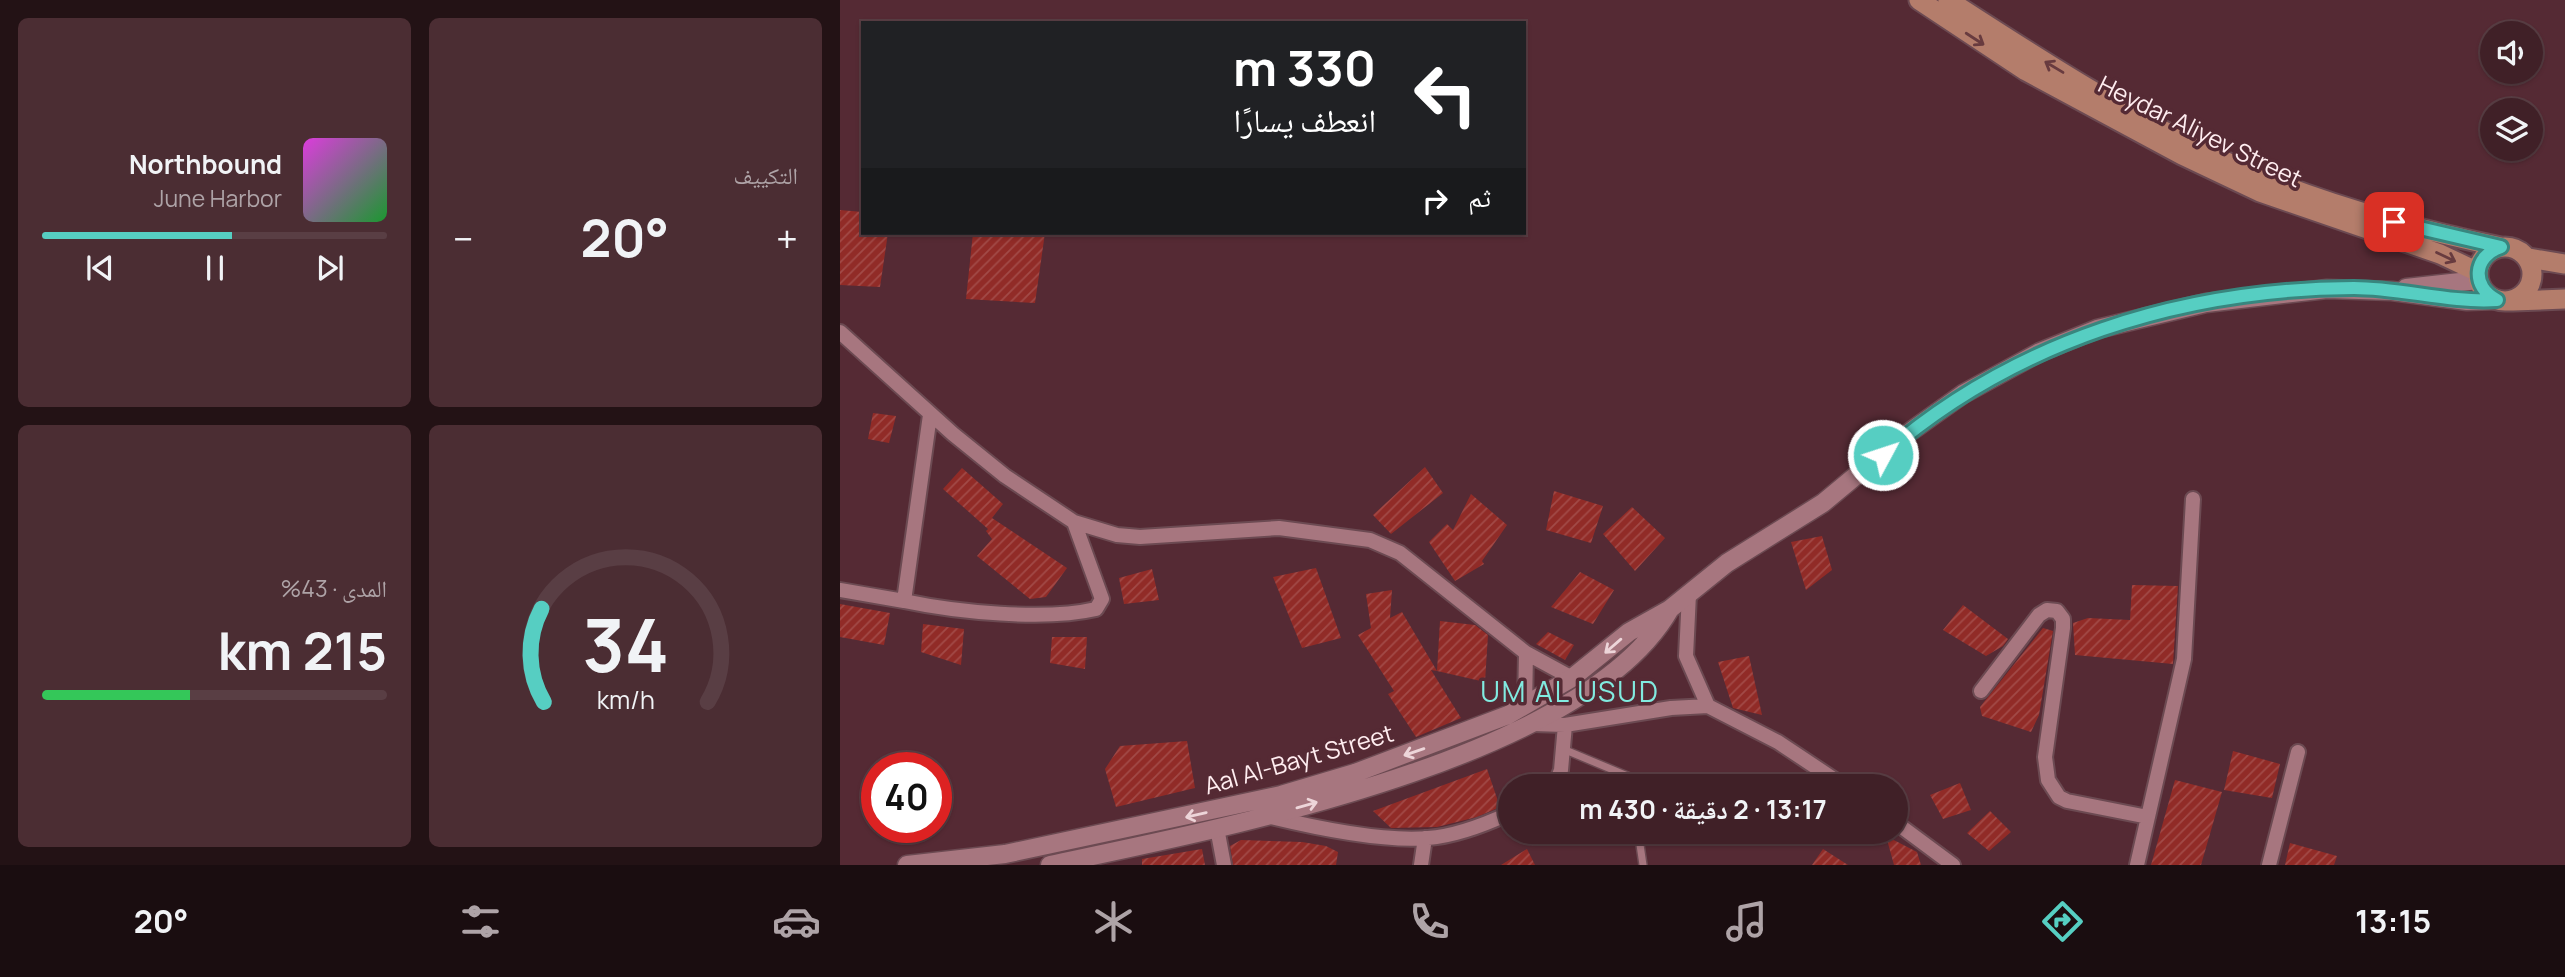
<!DOCTYPE html>
<html lang="ar">
<head>
<meta charset="utf-8">
<style>
  :root { --surface:#402027; --page:#4b2d33; --text:#f1f3f6; --muted:#aea3a7; --line:#593e44; --accent:#56cec2 }
  body { margin:0; font-family:Manrope,"Noto Naskh Arabic",sans-serif; background:var(--page); color:var(--text); direction:rtl; height:100vh; display:flex; flex-direction:column; font-size:26px; white-space:nowrap }
  * { box-sizing:border-box; margin:0 }
  p { font-size:23px; color:var(--muted) }
  .icon { flex:none; width:38px; height:38px; fill:none; stroke:currentColor; stroke-width:2; stroke-linecap:round; stroke-linejoin:round }
  .map { position:relative; flex:1; overflow:hidden; direction:ltr }
  .drawer { display:flex; flex-direction:column; gap:18px; padding:18px; background:#231215; width:840px }
  .drawer>* { flex:none }
  .guide { position:absolute; left:21px; top:21px; width:665px; height:214px; border-radius:0px; box-shadow:0 2px 5px #0004,0 0 0 2px var(--line); direction:rtl; background:#202124; color:#fff; overflow:hidden }
  .controls { position:absolute; left:1640px; top:21px; display:grid; gap:14px }
  .controls a { display:grid; place-items:center; width:63px; height:63px; border-radius:50%; background:var(--surface); box-shadow:0 2px 5px #0004,0 0 0 2px var(--line); font-size:35px }
  .speed { position:absolute; left:21px; top:752px; display:flex; gap:14px; font-size:35px; font-weight:700; text-align:center }
  .speed>* { display:grid; place-content:center; width:91px; height:91px; border-radius:50%; background:var(--surface); box-shadow:0 2px 5px #0004,0 0 0 2px var(--line); line-height:1 }
  .speed .limit { border:10px solid #d22; background:#fff; color:#111 }
  .pin { position:absolute; display:grid; place-items:center; width:60px; height:60px; color:#fff; margin:-30px; border-radius:14px; box-shadow:0 4px 10px #0006 }
  .me { position:absolute; width:77px; margin:-38px; rotate:50deg; stroke-linejoin:round; filter:drop-shadow(0 0 5px #0008) }
  .turn { display:flex; align-items:center; gap:24px; height:147px; padding:0 35px; font-size:32px }
  .turn .icon { width:91px; height:91px; stroke-width:2.5 }
  .turn b { display:block; font-size:49px; line-height:60px }
  .then { display:flex; align-items:center; height:66px; padding:0 35px; background:#0003; gap:14px; font-size:26px }
  .big { font-size:52px; font-weight:700; line-height:1.1 }
  .drawer .widget { flex:1; display:flex; flex-direction:column; justify-content:center; gap:10px; min-width:0; padding:0 24px; border-radius:10px; background:var(--page) }
  .drawer .dial { align-items:center; gap:0 }
  .dial svg { height:182px; overflow:visible; fill:none; stroke:var(--line); stroke-width:7; stroke-linecap:round; text-anchor:middle }
  .dial text { fill:var(--text); stroke:none }
  .song { display:flex; align-items:center; gap:21px }
  .cover { width:84px; height:84px; border-radius:10px; background:linear-gradient(135deg,hsl(300 70% 55%),hsl(130 70% 35%)) }
  .played { height:7px; border-radius:4px; background:linear-gradient(90deg,var(--accent) 55%,var(--line) 55%) }
  .keys { display:flex; justify-content:space-around; direction:ltr }
  .heat { display:flex; justify-content:space-between; align-items:center; font-size:38px; direction:ltr }
  .charge { height:10px; border-radius:5px; background:linear-gradient(90deg,#34c759 43%,var(--line) 0) }
  .drawer .tiles { flex:1; display:grid; gap:18px; grid-template-columns:repeat(2,1fr) }
  .trip { position:absolute; left:658px; top:774px; width:410px; height:70px; border-radius:35px; background:var(--surface); box-shadow:0 2px 5px #0004,0 0 0 2px var(--line); font-weight:700; line-height:70px; text-align:center; direction:rtl }
  .menu { display:flex; height:112px; justify-content:space-around; align-items:center; background:#1a0d10; color:var(--muted) }
  .menu .icon { width:49px; height:49px }
  .menu .current { color:var(--accent) }
  .menu b { font-size:32px; color:var(--text) }
  main { display:flex; flex:1; min-height:0 }
  .map>svg:first-child { display:block }
  .building { fill:url(#building-hatch) }
  .lines { fill:none; stroke-linecap:round; stroke-linejoin:round }
  .service-casing { stroke:#6c4a52; stroke-width:10 }
  .minor-casing { stroke:#6c4a52; stroke-width:18 }
  .tertiary-casing { stroke:#6c4a52; stroke-width:21 }
  .secondary-casing { stroke:#6c4a52; stroke-width:23 }
  .service { stroke:#a7767f; stroke-width:7 }
  .minor { stroke:#a7767f; stroke-width:14 }
  .tertiary { stroke:#a7767f; stroke-width:18 }
  .secondary { stroke:#b47d6b; stroke-width:19 }
  .oneway { stroke:#683b3f }
  .oneway2 { stroke:#edd5d9 }
  .route-casing { stroke:#38867e; stroke-width:18 }
  .route { stroke:#56cec2; stroke-width:12 }
  .labels { text-anchor:middle; stroke-width:7; stroke-linejoin:round; paint-order:stroke }
  .street-label { font-size:24px; fill:#ffedf0; stroke:#552a34 }
  .quarter-label { font-size:28px; letter-spacing:2px; fill:#81ebe0; stroke:#552a34 }
</style>
</head>
<body>
<main>
<div class="map">
<svg width="1725" height="865" viewBox="0 0 1725 865">
  <defs>
    <pattern id="building-hatch" width="6" height="6" patternUnits="userSpaceOnUse" patternTransform="scale(1.75)"><rect width="6" height="6" fill="#912b27"/><path d="M-1 1l2-2M0 6l6-6M5 7l2-2" fill="none" stroke="#a24a47"/></pattern>
  </defs>
  <rect width="100%" height="100%" fill="#552a34"/>
  <!-- building -->
  <path class="building" d="M0,210L23,212V233H48L40,287L0,285Z
    M133,233H205L195,303L126,299Z
    M33,413L56,416L49,443L28,439Z
    M585,467L603,493L551,534L533,515Z
    M122,468L163,504L152,518L227,568L206,597L190,599L137,556L152,539L146,531L148,529L103,489Z
    M714,491L763,506L751,543L706,530Z
    M631,494L667,525L642,561L644,564L615,581L589,542L607,524L613,530Z
    M792,507L825,538L795,571L763,534Z
    M982,536L992,570L966,590L951,542Z
    M476,568L501,638L462,648L433,577Z
    M312,569L319,600L284,604L279,578Z
    M740,572L774,590L753,624L711,607Z
    M1292,585L1338,586L1333,664L1235,655L1233,623L1248,618L1290,620Z
    M552,590L550,618L562,612L597,671L591,670L621,718L576,737L548,694L554,691L518,635L531,628L526,594Z
    M0,604L50,613L44,645L0,637Z
    M1123,605L1168,639L1163,646L1146,656L1103,630Z
    M600,621L635,625L648,635L645,682L597,671Z
    M83,624L124,629L121,665L81,652Z
    M1203,628L1213,631L1199,715L1191,732L1142,716L1140,707Z
    M708,632L734,645L725,660L696,644Z
    M212,637H247L245,669L210,663Z
    M909,656L922,715L893,708L878,662Z
    M347,741L355,788L276,807L265,769L280,746Z
    M1393,751L1440,764L1432,798L1384,790Z
    M647,769L660,807L637,817L597,827L551,828L533,811Z
    M1335,780L1382,792L1361,865H1311Z
    M1120,783L1131,810L1103,819L1090,795Z
    M1150,811L1171,832L1149,851L1127,833Z
    M1046,836L1077,852L1081,865H1054Z
    M401,840L462,842L486,846L498,852L496,865H393L390,846Z
    M1450,843L1497,856L1494,865H1445Z
    M362,849L365,865H302V859Z
    M687,849L695,865H661Z
    M983,849L1008,865H972Z"/>
  <g class="lines">
    <defs>
      <path id="service" d="M723,749L790,777L792,786
        M798,831L803,865"/>
      <path id="minor" d="M0,332L113,434L165,476L234,522L277,535L300,537L439,528L530,540L560,553L686,653L732,678
        M0,590L64,601L90,415
        M849,594L846,656L868,706
        M64,601C116,612 205,621 256,609L262,599L234,522
        M1141,691L1199,615L1207,610L1217,611L1223,619V628L1205,757L1208,780L1219,797L1227,801L1308,817
        M685,706L686,653
        M693,724L725,725L831,708L868,706L938,742L1004,786
        M715,786L721,770L725,725
        M427,816C472,827 542,842 588,838C616,836 644,825 670,813
        M1055,822L1113,865
        M377,828L384,865
        M581,865L585,838
        M1297,865L1344,659L1353,499
        M1429,865L1458,752"/>
      <path id="tertiary" d="M1566,288L1638,280
        M67,865L165,854L441,795L515,773L668,715L732,678L789,632L830,609L887,563L983,503L1060,439L1123,394L1200,352L1257,329L1366,303L1487,289L1552,291L1627,301L1656,300
        M210,865C373,830 744,761 830,609"/>
      <path id="secondary" d="M1079,0L1186,71L1342,155L1420,192L1600,254L1638,272
        M1108,0C1199,59 1293,120 1393,165C1478,203 1569,228 1661,247
        M1638 274a27 27 0 1 1 54 0a27 27 0 1 1-54 0Z
        M1688,258L1725,264
        M1673,301L1725,299"/>
    </defs>
    <!-- service casing -->
    <use href="#service" class="service-casing"/>
    <!-- minor casing -->
    <use href="#minor" class="minor-casing"/>
    <!-- tertiary casing -->
    <use href="#tertiary" class="tertiary-casing"/>
    <!-- secondary casing -->
    <use href="#secondary" class="secondary-casing"/>
    <!-- service -->
    <use href="#service" class="service"/>
    <!-- minor -->
    <use href="#minor" class="minor"/>
    <!-- tertiary -->
    <use href="#tertiary" class="tertiary"/>
    <!-- secondary -->
    <use href="#secondary" class="secondary"/>
  </g>
  <!-- one-way arrows -->
  <defs><path id="oneway-shaft" d="M-6 0H5M1.5-3L5.5 0L1.5 3" fill="none" stroke-width="1.6" stroke-linecap="round" stroke-linejoin="round" transform="scale(1.75)"/></defs>
  <g class="oneway">
    <use href="#oneway-shaft" transform="translate(1135 39) rotate(33)"/>
    <use href="#oneway-shaft" transform="translate(1214 67) rotate(-149)"/>
    <use href="#oneway-shaft" transform="translate(1606 257) rotate(26)"/>
  </g>
  <g class="oneway2">
    <use href="#oneway-shaft" transform="translate(773 646) rotate(139)"/>
    <use href="#oneway-shaft" transform="translate(574 752) rotate(161)"/>
    <use href="#oneway-shaft" transform="translate(467 805) rotate(-16)"/>
    <use href="#oneway-shaft" transform="translate(356 815) rotate(167)"/>
  </g>
  <g class="lines">
    <defs>
      <path id="route" d="M1043,455C1174,341 1341,289 1514,288C1562,288 1608,303 1657,300C1631,287 1633,256 1661,247L1554,222"/>
    </defs>
    <!-- route casing -->
    <use href="#route" class="route-casing"/>
    <!-- route -->
    <use href="#route" class="route"/>
  </g>
  <g class="labels">
    <!-- street labels -->
    <g class="street-label">
      <text transform="translate(1360 132) rotate(26)" y="8">Heydar Aliyev Street</text>
      <text transform="translate(459 760) rotate(-16)" y="8">Aal Al-Bayt Street</text>
    </g>
    <!-- quarter labels -->
    <g class="quarter-label">
      <text x="730" y="702">UM AL USUD</text>
    </g>
  </g>
</svg>
<div class="controls">
<a><svg class="icon" aria-label="sound" viewBox="0 0 24 24"><path d="M4 9h4l5-4v14l-5-4H4zM17 9q2 3 0 6"/></svg></a>
<a><svg class="icon" aria-label="layers" viewBox="0 0 24 24"><path d="M12 4l9 5-9 5-9-5zM3 14l9 5 9-5"/></svg></a>
</div>
<div class="speed"><div class="limit">40</div></div>
<div class="pin" style="left:1554px;top:222px;background:#d93025"><svg class="icon" aria-label="arrive" viewBox="0 0 24 24"><path d="M6 21V4h12l-3 4 3 4H6"/></svg></div>
<svg class="me" style="left:1043px;top:455px" viewBox="-20 -20 40 40"><circle r="17" fill="#56cec2" stroke="#fff" stroke-width="3"/><path d="M0-11L8 9 0 5-8 9z" fill="#fff"/></svg>
<div class="trip">13:17 · 2 دقيقة · 430 m</div>
<div class="guide">
<div class="turn"><svg class="icon" aria-label="left" viewBox="0 0 24 24"><path d="M17 20v-9H6M10 6l-5 5 5 5"/></svg><div><b>330 m</b>انعطف يسارًا</div></div>
<div class="then">ثم<svg class="icon" aria-label="right" viewBox="0 0 24 24"><path d="M7 20v-9h11M14 6l5 5-5 5"/></svg></div>
</div>
</div>
<section class="drawer">
<div class="tiles">
<div class="widget"><p>التكييف</p>
<div class="heat"><a>−</a><b class="big">20°</b><a>+</a></div>
</div>
<div class="widget">
<div class="song"><i class="cover"></i><div><b>Northbound</b><p>June Harbor</p></div></div>
<div class="played"></div>
<div class="keys"><svg class="icon" aria-label="previous" viewBox="0 0 24 24"><path d="M18 5L8 12l10 7zM5 5v14"/></svg><svg class="icon" aria-label="pause" viewBox="0 0 24 24"><path d="M8 5v14M16 5v14"/></svg><svg class="icon" aria-label="next" viewBox="0 0 24 24"><path d="M6 5l10 7-10 7zM19 5v14"/></svg></div>
</div>
<div class="widget dial"><svg viewBox="0 0 100 80">
<path d="M14 69A42 42 0 1 1 86 69"/>
<path d="M14 69A42 42 0 0 1 13 28" stroke="#56cec2"/>
<text x="50" y="56" font-size="32" font-weight="700">34</text>
<text x="50" y="72" font-size="11">km/h</text>
</svg></div>
<div class="widget"><p>المدى · 43%</p><b class="big">215 km</b><div class="charge"></div></div>
</div>
</section>
</main>
<nav class="menu">
<b>13:15</b>
<svg class="icon current" aria-label="directions" viewBox="0 0 24 24"><path d="M12 3l9 9-9 9-9-9zM9 14v-3h6M13 9l2 2-2 2"/></svg>
<svg class="icon" aria-label="music" viewBox="0 0 24 24"><path d="M9 18V5l10-2v13"/><circle cx="6" cy="18" r="3"/><circle cx="16" cy="16" r="3"/></svg>
<svg class="icon" aria-label="phone" viewBox="0 0 24 24"><path d="M5 4h4l2 5-3 2q2 4 5 5l2-3 5 2v4C11 20 4 13 5 4z"/></svg>
<svg class="icon" aria-label="climate" viewBox="0 0 24 24"><path d="M12 3v18M4 7l16 10M4 17L20 7"/></svg>
<svg class="icon" aria-label="car" viewBox="0 0 24 24"><path d="M5 17H2v-5l4-1 3-4h7l3 4 3 1v5h-3M9 17h6M6 11h13"/><circle cx="7" cy="17" r="2"/><circle cx="17" cy="17" r="2"/></svg>
<svg class="icon" aria-label="filters" viewBox="0 0 24 24"><path d="M4 7h16M4 17h16"/><circle cx="9" cy="7" r="2"/><circle cx="15" cy="17" r="2"/></svg>
<b>20°</b>
</nav>
</body>
</html>
